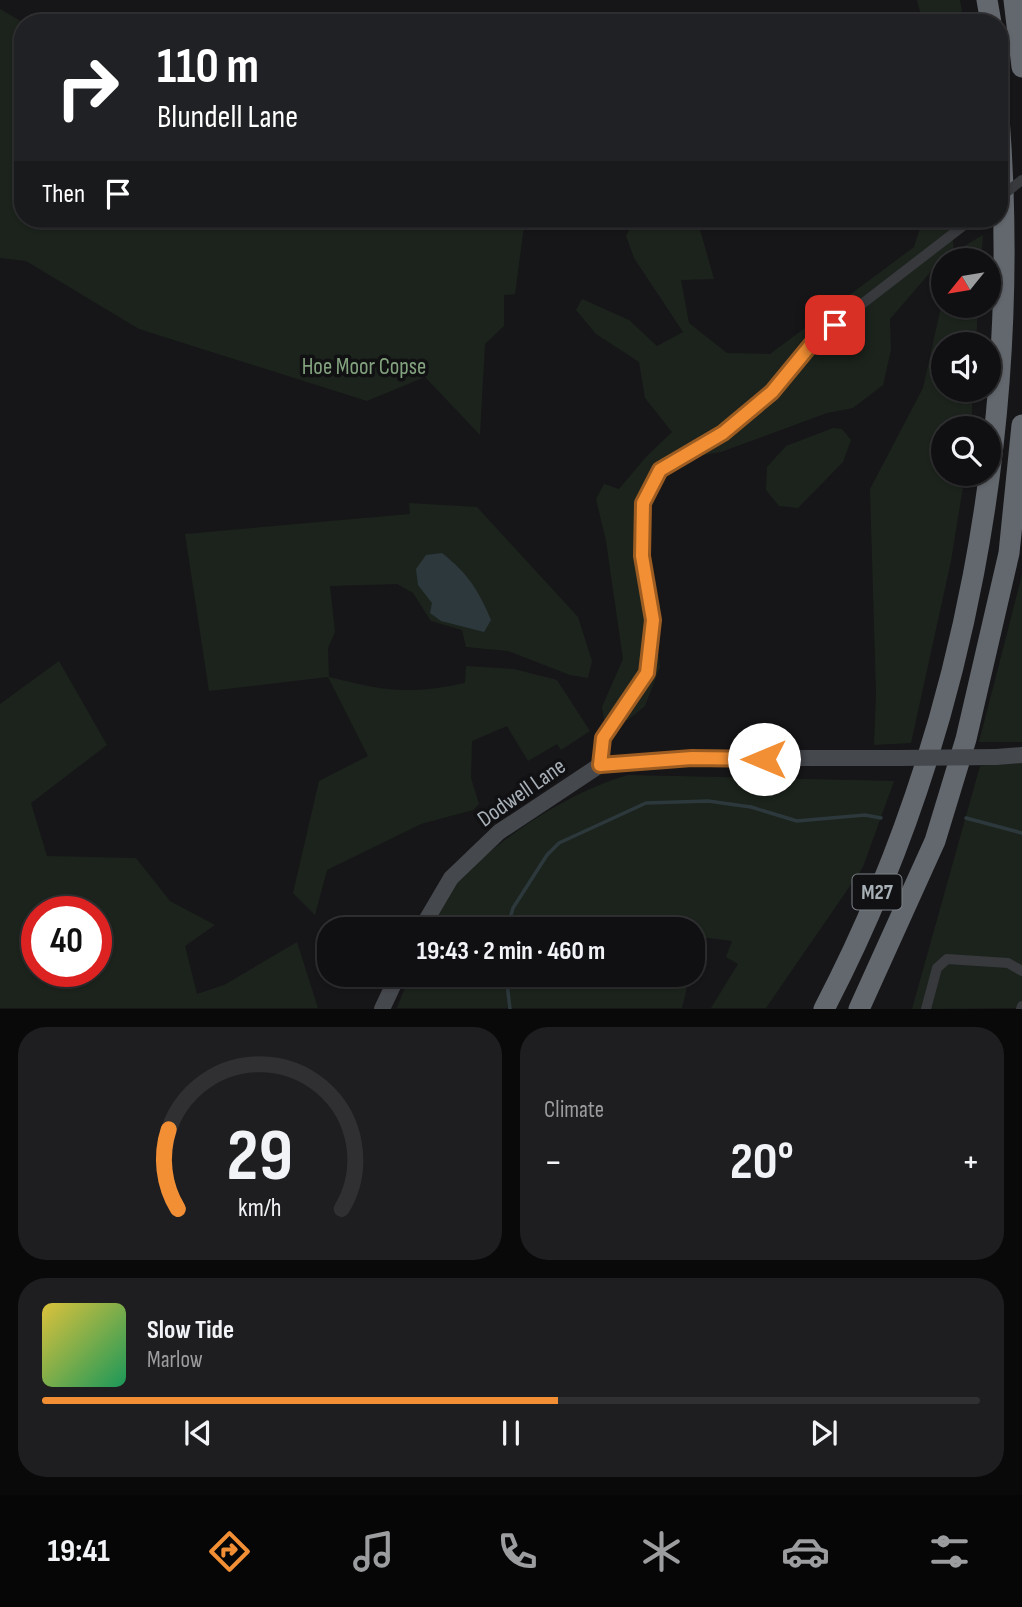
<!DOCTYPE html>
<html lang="en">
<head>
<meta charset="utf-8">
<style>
  :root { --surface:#101012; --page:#1e1e20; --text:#f1f3f6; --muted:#9c9d9f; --line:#303032; --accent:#f28f34 }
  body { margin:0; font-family:"Sofia Sans Condensed",sans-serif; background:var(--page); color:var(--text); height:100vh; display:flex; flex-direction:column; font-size:26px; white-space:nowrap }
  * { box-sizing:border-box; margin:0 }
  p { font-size:23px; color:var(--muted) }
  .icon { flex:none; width:38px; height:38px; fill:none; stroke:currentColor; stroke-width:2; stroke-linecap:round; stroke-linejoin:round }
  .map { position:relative; height:1009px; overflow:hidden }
  .details { display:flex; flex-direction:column; gap:18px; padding:18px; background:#09090a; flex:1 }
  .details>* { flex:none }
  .top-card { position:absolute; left:14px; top:14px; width:994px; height:214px; border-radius:28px; box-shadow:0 2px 5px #0004,0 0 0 2px var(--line); background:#202124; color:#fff; overflow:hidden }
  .needle { width:46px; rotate:240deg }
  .buttons { position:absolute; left:931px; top:248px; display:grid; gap:14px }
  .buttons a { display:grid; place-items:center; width:70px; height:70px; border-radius:50%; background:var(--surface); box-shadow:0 2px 5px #0004,0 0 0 2px var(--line); font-size:35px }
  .speed { position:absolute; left:21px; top:896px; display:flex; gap:14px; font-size:35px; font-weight:700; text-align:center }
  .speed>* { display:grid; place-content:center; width:91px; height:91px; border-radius:50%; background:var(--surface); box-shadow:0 2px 5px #0004,0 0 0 2px var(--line); line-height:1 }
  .speed .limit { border:10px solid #d22; background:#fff; color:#111 }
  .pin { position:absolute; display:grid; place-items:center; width:60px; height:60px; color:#fff; margin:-30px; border-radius:14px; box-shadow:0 4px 10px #0006 }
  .me { position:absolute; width:77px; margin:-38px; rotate:270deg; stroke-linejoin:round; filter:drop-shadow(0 0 5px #0008) }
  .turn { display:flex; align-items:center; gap:24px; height:147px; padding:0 28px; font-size:32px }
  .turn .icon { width:91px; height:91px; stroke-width:2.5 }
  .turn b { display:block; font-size:49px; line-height:60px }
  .then { display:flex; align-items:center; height:66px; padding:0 28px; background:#0003; gap:14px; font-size:26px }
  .big { font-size:52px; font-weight:700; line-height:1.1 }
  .details .tile { flex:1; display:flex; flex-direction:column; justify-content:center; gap:10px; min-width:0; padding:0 24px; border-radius:28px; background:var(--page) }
  .details .dial { align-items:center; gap:0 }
  .dial svg { height:182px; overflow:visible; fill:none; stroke:var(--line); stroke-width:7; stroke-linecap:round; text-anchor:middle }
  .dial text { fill:var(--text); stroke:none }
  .song { display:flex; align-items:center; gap:21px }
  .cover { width:84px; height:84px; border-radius:10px; background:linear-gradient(135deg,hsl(50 70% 55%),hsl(150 70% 35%)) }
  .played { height:7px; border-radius:4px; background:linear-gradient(90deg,var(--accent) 55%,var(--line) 55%) }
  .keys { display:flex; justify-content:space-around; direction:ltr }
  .heat { display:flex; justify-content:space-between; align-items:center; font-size:38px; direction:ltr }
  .details .tiles { flex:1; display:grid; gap:18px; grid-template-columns:1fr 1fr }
  .tile:last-child { grid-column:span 2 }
  .trip { position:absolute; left:317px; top:917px; width:388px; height:70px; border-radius:28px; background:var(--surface); box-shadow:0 2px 5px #0004,0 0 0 2px var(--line); font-weight:700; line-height:70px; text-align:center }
  .menu { display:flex; height:112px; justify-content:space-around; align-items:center; background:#060607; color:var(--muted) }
  .menu .icon { width:49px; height:49px }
  .menu .active { color:var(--accent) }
  .menu b { font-size:32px; color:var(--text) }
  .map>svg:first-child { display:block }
  .green { fill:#1c231c; fill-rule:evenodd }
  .water { fill:#2c383c }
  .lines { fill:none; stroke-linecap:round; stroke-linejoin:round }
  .stream { stroke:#2c383c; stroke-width:3.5 }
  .street { stroke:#37393d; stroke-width:10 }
  .secondary { stroke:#45484d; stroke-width:16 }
  .highway { stroke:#63686e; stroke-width:21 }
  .street-bridge { stroke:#37393d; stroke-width:10 }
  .secondary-bridge { stroke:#45484d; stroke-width:16 }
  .route-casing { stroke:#9d5d22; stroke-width:18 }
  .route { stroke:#f28f34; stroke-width:12 }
  .labels { text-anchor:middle; stroke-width:7; stroke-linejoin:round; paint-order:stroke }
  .shield { fill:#111113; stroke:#7b8086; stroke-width:2 }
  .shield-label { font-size:21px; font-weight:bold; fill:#a8b0b8 }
  .park-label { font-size:23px; fill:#83a37f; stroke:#111113 }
  .street-label { font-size:23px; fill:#a8b0b8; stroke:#111113 }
</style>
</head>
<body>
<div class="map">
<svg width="1022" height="1009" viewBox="0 0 1022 1009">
  <rect width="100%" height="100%" fill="#161618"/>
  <!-- green -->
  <path class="green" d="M917,0H960L964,23H923Z
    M0,9L24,23L23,219H525L515,294L504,295V326L485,344L480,435L425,377L367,401L139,329L26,261L0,258Z
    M635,219H697L714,279L681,280L689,323L727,353L770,354L914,247L923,219H951L954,252L983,235L981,261H943V268H934L890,319L891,350L883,385L853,408L827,413L721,452L698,456L663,477L651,509L647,556L660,667L645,706L628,720H604L602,707L623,659L606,541L596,499L604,484L619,489L646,457L672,432L645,398L639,362L596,334L576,310L582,299L629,320L657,346L683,332L634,258L626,236Z
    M943,298V306H978L976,345H943V390H973L971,429H943V474H965L951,561L911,743L874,745L876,693L870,489L923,388Z
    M833,428L842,429L851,440L843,462L798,508L779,506L766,490L767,467L786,446Z
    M409,503L477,507L578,617L592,661L588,678L570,675L508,651L466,647L462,630L431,621L413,593L397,584L330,586L335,632L328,648L329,677C386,691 406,695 465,683L466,666L514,669L557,680L590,731L561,750L557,744L528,761L507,726L472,741L471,778L479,804L473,810L421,824L327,870L315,915L293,893L319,781L368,756L328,677L209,691L185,534L410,514Z
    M1022,575V742H979Z
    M59,661L107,745L31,803L47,856L136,858L170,901L215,925L185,946L197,994L224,985L297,942L318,1008H0V704ZM37,912H96V971H37Z
    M1022,762V1008L912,1009L980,766Z
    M628,775L894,781L863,867L766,1008H711L738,964L726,957L732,941L693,936V929H430C439,913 447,891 460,878C503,836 571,791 628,775Z
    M410,975H690L682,1008H397Z"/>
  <!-- water -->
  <path class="water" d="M442,553C468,574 478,589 491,620L484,632L441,621L430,613L432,603L418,585L416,569L426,555Z"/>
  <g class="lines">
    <!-- stream -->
    <path class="stream" d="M966,818L1022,833
      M507,929L513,908L547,855L559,843L646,803L708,801L751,807L797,821L865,815L881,818
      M506,975L510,1009"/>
    <!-- street -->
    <path class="street" d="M600,765L603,738L647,673L653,620L642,556L643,503L660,470L723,433L772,392L814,341L972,219
      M926,1009L937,968L947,959L1008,963L1022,971
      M1021,1009L1022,1006"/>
    <!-- secondary -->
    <path class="secondary" d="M996,757L1022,755
      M421,929L451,878L499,832L600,765L692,758H898
      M382,1009L398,975"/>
    <!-- highway -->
    <path class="highway" d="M987,0L991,23
      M1014,0L1022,67
      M824,1009C966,737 1022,420 999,117
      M859,1009L935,841L966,739L1009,553L1022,425"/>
    <!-- street-bridge -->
    <path class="street-bridge" d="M999,198L1022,180"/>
    <!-- secondary-bridge -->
    <path class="secondary-bridge" d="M898,758L996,757"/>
  </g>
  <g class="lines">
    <defs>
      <path id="route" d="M764,759L692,758L600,765L603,738L647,673L653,620L642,556L643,503L660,470L723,433L772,392L814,341L835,325"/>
    </defs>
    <!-- route casing -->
    <use href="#route" class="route-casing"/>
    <!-- route -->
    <use href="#route" class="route"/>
  </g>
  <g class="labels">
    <!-- shield labels -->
    <rect class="shield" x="852.5" y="874.5" width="49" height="35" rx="5"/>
    <g class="shield-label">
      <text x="877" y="899">M27</text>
    </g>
    <!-- park labels -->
    <g class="park-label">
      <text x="364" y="374">Hoe Moor Copse</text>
    </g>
    <!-- street labels -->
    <g class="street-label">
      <text transform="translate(521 792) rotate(-35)" y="8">Dodwell Lane</text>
    </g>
  </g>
</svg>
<div class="buttons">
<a><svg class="needle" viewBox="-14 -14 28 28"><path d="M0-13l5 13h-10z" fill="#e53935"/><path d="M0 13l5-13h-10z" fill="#9c9d9f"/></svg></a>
<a><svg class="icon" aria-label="sound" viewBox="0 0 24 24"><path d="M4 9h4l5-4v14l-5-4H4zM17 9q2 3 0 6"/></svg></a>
<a><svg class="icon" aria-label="search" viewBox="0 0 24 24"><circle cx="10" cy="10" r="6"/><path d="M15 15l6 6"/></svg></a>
</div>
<div class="speed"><div class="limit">40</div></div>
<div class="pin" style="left:835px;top:325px;background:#d93025"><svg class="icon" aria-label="arrive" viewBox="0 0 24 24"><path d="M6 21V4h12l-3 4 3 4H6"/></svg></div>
<svg class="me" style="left:764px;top:759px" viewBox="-20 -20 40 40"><circle r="19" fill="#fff"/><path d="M0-13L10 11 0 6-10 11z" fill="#f28f34"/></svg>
<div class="trip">19:43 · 2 min · 460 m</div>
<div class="top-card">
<div class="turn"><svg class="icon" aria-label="right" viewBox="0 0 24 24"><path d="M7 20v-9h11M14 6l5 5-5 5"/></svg><div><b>110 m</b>Blundell Lane</div></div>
<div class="then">Then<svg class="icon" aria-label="arrive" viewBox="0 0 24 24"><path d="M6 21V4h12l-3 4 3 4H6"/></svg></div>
</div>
</div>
<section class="details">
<div class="tiles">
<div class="tile dial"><svg viewBox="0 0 100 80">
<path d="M14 69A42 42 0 1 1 86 69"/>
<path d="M14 69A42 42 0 0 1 10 34" stroke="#f28f34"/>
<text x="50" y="56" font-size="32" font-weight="700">29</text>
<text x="50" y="72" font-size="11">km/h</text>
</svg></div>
<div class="tile"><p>Climate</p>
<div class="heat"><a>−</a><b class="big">20°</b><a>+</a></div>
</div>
<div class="tile">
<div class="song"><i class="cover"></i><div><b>Slow Tide</b><p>Marlow</p></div></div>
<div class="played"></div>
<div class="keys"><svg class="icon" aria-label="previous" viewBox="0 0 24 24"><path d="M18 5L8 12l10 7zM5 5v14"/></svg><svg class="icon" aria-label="pause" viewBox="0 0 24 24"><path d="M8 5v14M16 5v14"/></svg><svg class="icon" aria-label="next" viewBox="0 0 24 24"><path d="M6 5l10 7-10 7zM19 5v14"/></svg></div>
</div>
</div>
</section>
<nav class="menu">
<b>19:41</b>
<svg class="icon active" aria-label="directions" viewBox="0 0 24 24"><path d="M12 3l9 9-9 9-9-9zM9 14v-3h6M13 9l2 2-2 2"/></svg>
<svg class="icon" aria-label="music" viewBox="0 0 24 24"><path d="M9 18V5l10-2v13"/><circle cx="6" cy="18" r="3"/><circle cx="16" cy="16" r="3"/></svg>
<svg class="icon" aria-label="phone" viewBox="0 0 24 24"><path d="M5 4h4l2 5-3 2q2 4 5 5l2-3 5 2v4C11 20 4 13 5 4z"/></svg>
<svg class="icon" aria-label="climate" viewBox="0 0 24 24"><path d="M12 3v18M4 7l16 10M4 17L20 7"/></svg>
<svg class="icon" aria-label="car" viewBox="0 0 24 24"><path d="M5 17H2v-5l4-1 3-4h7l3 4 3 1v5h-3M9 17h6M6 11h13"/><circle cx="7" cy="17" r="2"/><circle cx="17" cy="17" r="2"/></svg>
<svg class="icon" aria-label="filters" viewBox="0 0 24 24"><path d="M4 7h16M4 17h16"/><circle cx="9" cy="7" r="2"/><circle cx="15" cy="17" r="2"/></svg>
</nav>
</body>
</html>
